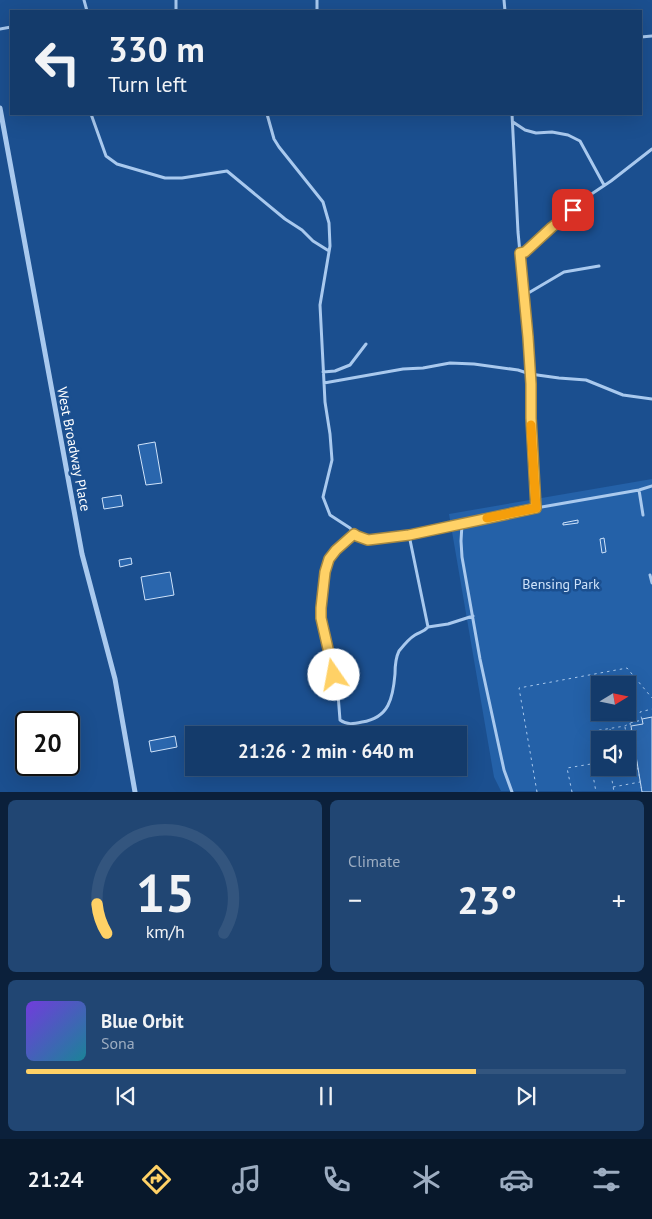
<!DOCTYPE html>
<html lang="en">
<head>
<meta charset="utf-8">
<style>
  :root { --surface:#143b6b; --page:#214673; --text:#f1f3f6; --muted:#9dadc1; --line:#33557e; --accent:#ffd166 }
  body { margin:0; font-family:"PT Sans",sans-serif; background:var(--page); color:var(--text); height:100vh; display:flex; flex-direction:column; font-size:19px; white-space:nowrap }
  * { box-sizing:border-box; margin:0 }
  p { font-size:16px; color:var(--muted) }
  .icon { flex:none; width:28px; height:28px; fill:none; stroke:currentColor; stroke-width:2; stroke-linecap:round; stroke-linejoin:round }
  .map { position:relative; height:792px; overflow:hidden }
  .panel { display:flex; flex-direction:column; gap:8px; padding:8px; background:#0b203b; flex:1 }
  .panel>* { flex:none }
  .top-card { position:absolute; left:10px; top:10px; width:632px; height:105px; border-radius:0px; box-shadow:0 5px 20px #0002,0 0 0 1px var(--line); background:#143b6b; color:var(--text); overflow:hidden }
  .needle { width:32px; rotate:80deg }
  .buttons { position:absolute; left:591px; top:676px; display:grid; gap:10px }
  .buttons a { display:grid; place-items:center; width:45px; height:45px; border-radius:0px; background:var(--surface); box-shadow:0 5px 20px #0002,0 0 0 1px var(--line); font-size:25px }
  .speed { position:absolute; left:15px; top:711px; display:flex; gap:10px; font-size:25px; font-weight:700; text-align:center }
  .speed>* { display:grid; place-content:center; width:65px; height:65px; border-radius:50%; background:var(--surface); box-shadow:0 5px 20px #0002,0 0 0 1px var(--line); line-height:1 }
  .speed .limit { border:2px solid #111; border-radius:8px; background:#fff; color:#111 }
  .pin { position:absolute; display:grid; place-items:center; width:42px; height:42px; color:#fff; margin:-21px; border-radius:10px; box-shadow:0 2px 8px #0006 }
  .me { position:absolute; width:55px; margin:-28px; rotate:348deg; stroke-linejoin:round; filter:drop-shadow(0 0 4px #0008) }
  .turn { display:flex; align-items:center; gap:18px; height:105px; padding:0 15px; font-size:22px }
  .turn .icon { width:65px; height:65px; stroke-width:2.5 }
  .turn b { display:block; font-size:35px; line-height:42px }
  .big { font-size:38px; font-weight:700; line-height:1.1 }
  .panel .card { flex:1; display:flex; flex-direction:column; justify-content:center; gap:8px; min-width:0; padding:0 18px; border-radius:8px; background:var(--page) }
  .panel .dial { align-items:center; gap:0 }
  .dial svg { height:130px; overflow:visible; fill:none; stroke:var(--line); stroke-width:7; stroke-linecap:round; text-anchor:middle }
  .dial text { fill:var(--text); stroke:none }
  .song { display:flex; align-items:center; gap:15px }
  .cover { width:60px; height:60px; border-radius:8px; background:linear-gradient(135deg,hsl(260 70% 55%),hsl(190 70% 35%)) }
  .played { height:5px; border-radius:2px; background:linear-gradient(90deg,var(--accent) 75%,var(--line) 75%) }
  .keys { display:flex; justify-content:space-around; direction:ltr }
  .heat { display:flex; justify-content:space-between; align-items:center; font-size:28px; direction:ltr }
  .panel .tiles { flex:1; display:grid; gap:8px; grid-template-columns:1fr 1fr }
  .card:last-child { grid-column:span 2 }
  .trip { position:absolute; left:185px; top:726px; width:282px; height:50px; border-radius:0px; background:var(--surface); box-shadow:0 5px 20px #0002,0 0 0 1px var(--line); font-weight:700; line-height:50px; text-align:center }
  .dock { display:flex; height:80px; justify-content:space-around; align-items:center; background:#08182b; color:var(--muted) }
  .dock .icon { width:35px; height:35px }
  .dock .current { color:var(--accent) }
  .dock b { font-size:22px; color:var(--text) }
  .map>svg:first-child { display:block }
  .green { fill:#2461a8; fill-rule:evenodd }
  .building { fill:#2a66ad; stroke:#cfe3fa }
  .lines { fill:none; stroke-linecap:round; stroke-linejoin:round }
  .path { stroke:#a9c9ee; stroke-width:1; stroke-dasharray:2.5 4; stroke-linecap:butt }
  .lane { stroke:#a9c9ee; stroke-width:3 }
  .street { stroke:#a9c9ee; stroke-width:5 }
  .route-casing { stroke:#a68842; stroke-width:12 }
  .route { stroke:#ffd166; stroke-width:9 }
  .slow { stroke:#f59e0b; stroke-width:9 }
  .labels { text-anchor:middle; stroke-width:5; stroke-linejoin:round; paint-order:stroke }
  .street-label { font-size:14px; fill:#fff; stroke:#1b4f8f }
  .park-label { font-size:14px; fill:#cfe3fa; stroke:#1b4f8f }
</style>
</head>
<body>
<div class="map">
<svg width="652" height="792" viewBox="0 0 652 792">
  <rect width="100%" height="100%" fill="#1b4f8f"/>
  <!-- green -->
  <path class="green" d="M652,479V791H501L494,777L449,514ZM600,685H628V712H600ZM600,740H628V768H600Z"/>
  <!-- building -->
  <path class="building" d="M155,442L162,483L146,485L138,445Z
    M121,495L123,506L104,509L102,498Z
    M578,520V523L563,525V523Z
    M604,538L606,552L602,553L600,539Z
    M131,558L132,564L120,567L119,560Z
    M170,572L174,595L145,600L141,577Z
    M652,717V792H642L631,726L643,724L642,719Z
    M175,736L177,747L151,752L149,741Z"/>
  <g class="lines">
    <!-- path -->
    <path class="path" d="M630,723L642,792
      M625,727L627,740
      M610,729L612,740
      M628,751H629L628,741
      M600,757H599L594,731L625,726L630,723L642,720L640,712L652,709
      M628,760L636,758
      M592,763L598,757
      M610,768L614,792
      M611,774L638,768
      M613,787L640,782
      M537,792L519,688L627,668L652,698
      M572,792L567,768L591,764L596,792"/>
    <!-- lane -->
    <path class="lane" d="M84,0L87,11
      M317,0V11
      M504,0L505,11
      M176,11V0
      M0,29L11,27
      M641,37L652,36
      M91,114L106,156L117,164L165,178H182L227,171L285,219L302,230L313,241L329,251
      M267,114L274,139L279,147L323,202L329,223L330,246L320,305L325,402L330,434L332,460L323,497L330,515L350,528L357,536L367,540L409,535L536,508L639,490L652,486
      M512,114L518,232L528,337L531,384V418L536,508
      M513,122L525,130L536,133L552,132L568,135L580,141L604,185
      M520,253L525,252L552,227L564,219L581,201L611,181L652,149
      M525,295L564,272L599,266
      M323,372L335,371L350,365L366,344
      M324,383L403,369L423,368L450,363L474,364L518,370L530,374L559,378L586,380L623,395L652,399
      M639,490L643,515
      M462,524L461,541L462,557L480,659L504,770L512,792
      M354,534C347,542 335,549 329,559C323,570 321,604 321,617L338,694L340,720C347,725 353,724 362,722C389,718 393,698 395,674C395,667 396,657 399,651C403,646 410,638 415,635C420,632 424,632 428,627L409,535
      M650,575L652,583
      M428,627L448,624L473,616"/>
    <!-- street -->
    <path class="street" d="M0,108L82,554L115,679L135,792"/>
  </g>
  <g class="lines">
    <defs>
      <path id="route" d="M334,675L321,618V608L325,572L329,559L336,550L354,534L357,536L368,540L409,535L536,508L531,418V384L528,337L520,253L525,252L552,227L564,218L573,210"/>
    </defs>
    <!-- route casing -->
    <use href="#route" class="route-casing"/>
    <!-- route -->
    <use href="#route" class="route"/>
    <!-- slow -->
    <path class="slow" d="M487,518L536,508L531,425"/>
  </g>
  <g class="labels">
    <!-- street labels -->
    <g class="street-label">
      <text transform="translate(74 449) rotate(79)" y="5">West Broadway Place</text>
    </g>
    <!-- park labels -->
    <g class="park-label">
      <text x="561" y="589">Bensing Park</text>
    </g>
  </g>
</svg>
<div class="buttons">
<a><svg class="needle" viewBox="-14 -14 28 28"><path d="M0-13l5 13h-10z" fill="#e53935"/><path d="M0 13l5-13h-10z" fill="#9dadc1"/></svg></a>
<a><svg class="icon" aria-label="sound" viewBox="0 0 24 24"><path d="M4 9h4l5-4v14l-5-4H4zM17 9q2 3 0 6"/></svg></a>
</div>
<div class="speed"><div class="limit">20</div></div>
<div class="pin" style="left:573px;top:210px;background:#d93025"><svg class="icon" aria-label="arrive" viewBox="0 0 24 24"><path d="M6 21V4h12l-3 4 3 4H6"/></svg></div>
<svg class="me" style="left:334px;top:675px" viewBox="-20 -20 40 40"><circle r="19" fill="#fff"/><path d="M0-13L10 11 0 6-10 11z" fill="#ffd166"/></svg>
<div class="trip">21:26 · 2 min · 640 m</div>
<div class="top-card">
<div class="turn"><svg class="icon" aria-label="left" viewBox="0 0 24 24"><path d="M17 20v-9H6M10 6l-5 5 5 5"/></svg><div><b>330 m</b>Turn left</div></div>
</div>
</div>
<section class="panel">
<div class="tiles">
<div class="card dial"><svg viewBox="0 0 100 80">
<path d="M14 69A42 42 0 1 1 86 69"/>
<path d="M14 69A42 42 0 0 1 8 51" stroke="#ffd166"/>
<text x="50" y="56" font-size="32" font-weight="700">15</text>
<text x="50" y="72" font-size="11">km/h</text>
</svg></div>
<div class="card"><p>Climate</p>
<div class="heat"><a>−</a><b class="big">23°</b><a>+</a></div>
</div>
<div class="card">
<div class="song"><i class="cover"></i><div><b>Blue Orbit</b><p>Sona</p></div></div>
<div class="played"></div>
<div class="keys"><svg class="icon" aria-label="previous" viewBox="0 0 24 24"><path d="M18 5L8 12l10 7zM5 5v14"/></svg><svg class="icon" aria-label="pause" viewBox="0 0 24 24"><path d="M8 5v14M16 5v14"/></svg><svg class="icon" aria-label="next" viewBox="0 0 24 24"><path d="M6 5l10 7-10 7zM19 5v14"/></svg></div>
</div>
</div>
</section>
<nav class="dock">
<b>21:24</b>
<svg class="icon current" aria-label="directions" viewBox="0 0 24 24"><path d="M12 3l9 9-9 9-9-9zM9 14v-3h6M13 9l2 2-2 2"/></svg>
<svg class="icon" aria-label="music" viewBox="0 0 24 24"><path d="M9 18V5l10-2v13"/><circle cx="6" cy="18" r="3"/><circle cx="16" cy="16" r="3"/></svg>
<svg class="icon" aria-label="phone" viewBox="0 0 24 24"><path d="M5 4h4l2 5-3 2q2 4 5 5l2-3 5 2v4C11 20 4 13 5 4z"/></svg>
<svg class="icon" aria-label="climate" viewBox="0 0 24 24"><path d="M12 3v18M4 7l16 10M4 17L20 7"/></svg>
<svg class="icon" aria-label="car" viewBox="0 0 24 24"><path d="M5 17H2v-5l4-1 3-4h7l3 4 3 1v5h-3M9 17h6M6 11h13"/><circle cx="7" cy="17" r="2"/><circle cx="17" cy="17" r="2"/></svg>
<svg class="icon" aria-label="filters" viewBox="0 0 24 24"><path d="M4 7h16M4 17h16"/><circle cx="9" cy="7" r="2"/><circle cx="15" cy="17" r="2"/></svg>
</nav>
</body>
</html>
